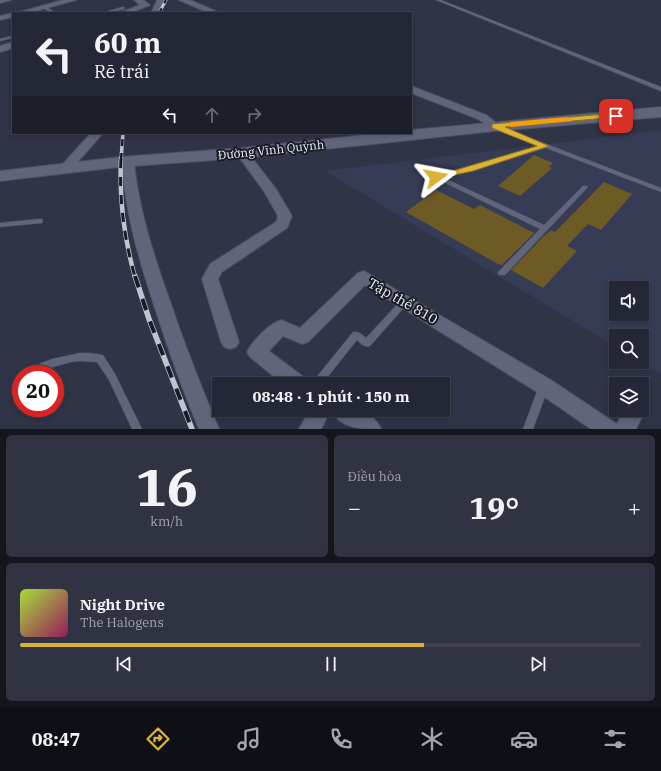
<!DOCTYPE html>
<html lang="vi">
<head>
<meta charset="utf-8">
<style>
  :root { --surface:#242735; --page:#303341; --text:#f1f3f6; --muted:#a3a5ad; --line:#414450; --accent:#dcb233 }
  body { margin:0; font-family:"IBM Plex Serif",serif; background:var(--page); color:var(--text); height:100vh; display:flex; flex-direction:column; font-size:15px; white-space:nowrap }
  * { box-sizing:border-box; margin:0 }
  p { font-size:13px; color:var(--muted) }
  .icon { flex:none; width:22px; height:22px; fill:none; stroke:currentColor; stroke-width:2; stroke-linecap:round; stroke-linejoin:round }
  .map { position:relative; height:429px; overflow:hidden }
  .sheet { display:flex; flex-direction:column; gap:6px; padding:6px; background:#14151d; flex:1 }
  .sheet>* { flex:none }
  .banner { position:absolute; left:12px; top:12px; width:400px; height:122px; border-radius:0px; box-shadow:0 2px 6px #0003,0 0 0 1px var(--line); background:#242735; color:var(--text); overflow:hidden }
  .buttons { position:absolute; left:609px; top:281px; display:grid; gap:8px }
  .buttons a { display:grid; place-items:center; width:40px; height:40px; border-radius:0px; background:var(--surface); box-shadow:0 2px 6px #0003,0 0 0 1px var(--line); font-size:20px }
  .speed { position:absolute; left:12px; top:365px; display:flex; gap:8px; font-size:20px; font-weight:700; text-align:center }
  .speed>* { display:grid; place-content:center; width:52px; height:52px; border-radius:50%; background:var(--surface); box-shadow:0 2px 6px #0003,0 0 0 1px var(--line); line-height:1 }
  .speed .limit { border:6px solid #d22; background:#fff; color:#111 }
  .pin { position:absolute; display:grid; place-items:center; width:34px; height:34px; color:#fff; margin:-17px; border-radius:8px; box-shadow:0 2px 6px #0006 }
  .me { position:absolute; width:44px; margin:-22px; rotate:77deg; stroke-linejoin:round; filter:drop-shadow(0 0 3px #0008) }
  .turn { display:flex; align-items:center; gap:14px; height:84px; padding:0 16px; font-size:18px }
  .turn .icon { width:52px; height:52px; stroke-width:2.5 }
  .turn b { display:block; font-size:28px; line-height:34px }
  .lanes { display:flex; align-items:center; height:38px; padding:0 16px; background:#0003; justify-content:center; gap:20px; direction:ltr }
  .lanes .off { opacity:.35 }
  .big { font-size:30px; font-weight:800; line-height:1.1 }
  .sheet .tile { flex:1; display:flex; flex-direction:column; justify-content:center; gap:6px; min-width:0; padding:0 14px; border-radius:6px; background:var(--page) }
  .sheet .dial { align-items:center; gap:0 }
  .dial b { font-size:52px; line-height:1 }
  .song { display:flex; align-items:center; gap:12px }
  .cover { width:48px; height:48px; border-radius:6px; background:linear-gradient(135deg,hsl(80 70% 55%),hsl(330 70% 35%)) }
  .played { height:4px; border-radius:2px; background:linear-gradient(90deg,var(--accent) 65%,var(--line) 65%) }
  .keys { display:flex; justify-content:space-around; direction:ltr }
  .heat { display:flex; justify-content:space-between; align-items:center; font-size:22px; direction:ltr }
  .sheet .tiles { flex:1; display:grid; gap:6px; grid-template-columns:1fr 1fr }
  .tile:last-child { grid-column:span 2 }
  .trip { position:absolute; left:212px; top:377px; width:238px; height:40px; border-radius:0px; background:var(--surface); box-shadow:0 2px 6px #0003,0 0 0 1px var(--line); font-weight:800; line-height:40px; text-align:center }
  .dock { display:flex; height:64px; justify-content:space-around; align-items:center; background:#0e1015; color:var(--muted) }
  .dock .icon { width:28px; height:28px }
  .dock .active { color:var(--accent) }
  .dock b { font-size:18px; color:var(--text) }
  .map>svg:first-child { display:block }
  .built { fill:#363c55; fill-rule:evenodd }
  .building { fill:#6d5a25 }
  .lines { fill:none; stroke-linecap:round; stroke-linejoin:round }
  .lane-casing { stroke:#4b4f5f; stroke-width:1 }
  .street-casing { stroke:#4b4f5f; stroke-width:2 }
  .secondary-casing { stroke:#4b4f5f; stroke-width:2 }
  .lane { fill:#60657b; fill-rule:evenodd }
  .street { fill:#60657b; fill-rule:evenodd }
  .secondary { fill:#60657b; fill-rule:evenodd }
  .rail-far3-casing { stroke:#c0c4d2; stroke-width:3 }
  .rail-far2-casing { stroke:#c0c4d2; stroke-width:3.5 }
  .rail-far1-casing { stroke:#c0c4d2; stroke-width:4.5 }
  .rail-casing { stroke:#c0c4d2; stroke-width:5.5 }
  .rail-far3 { stroke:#1a1c25; stroke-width:2; stroke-dasharray:5.5; stroke-linecap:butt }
  .rail-far2 { stroke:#1a1c25; stroke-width:2.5; stroke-dasharray:7; stroke-linecap:butt }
  .rail-far1 { stroke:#1a1c25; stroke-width:3; stroke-dasharray:9; stroke-linecap:butt }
  .rail { stroke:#1a1c25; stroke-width:4; stroke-dasharray:12; stroke-linecap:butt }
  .route { fill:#dcb233; stroke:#8f7421 }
  .slow { fill:#f59e0b }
  .labels { text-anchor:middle; stroke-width:4; stroke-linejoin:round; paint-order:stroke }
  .street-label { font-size:12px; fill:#edf1fd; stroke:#1a1c25 }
  .near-street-label { font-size:14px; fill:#edf1fd; stroke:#1a1c25 }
</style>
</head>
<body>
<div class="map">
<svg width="661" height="429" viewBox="0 0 661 429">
  <rect width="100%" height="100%" fill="#303447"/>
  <!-- built -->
  <path class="built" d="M661,130V374L640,362H642V336H616V347L325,171ZM616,288H642V314H616Z"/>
  <!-- building -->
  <path class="building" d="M534,155L553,163L549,167L552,168L520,196L498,186Z
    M604,182L632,194L601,230L588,224L567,246L577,251L543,288L511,270L542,238L551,230L555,232Z
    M436,190L474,209L480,205L534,233L502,265L498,264L406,212Z"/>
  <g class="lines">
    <defs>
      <path id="lane" d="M436,0H441L661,87V91Z
        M43,6H45L56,13H51L43,8Z
        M123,7L125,8L124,9L108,13H101Z
        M13,36V38L0,41V39Z
        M497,125L661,188V192L546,148L472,170L442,177L544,225L583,186H587L588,187L505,275H499L498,273L499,271L540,229L433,177L434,176L468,168L540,146L495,128L494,127Z
        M39,219H42L43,221L42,223L0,227V223Z
        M405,298L408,299L409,301L408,303L370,346C365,348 361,344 357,340L322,384H311L353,332C358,331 362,334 366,338L402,299Z
        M80,353H90L103,355L115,374L142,429H132L109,380L97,362L80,361L71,362L53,367L35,374H21V377L19,374L21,371L52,359Z
        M544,382L547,383L549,386L533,429H523L539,386L541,383Z"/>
      <path id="street" d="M0,0H11L0,3Z
        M63,0H76L29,13H16Z
        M134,0H143L150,5L130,13H119L140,5Z
        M157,0H165L159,13H151Z
        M179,0H190L220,13H209Z
        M13,13V17L0,20V16Z
        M13,42V48L0,52V46Z
        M411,86L486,115L501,126L499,128H491L478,119L411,93Z
        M91,133H103L69,172H61L59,169L61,166Z
        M242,149L246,150L276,189L292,216L287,228L222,272L218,279L239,342L236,347L230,349L224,347L221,342L202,279L210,264L276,222L278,216L265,193L236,153Z
        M128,158L134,162C139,212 155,259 172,307C186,348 202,389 219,429H199C182,389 168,349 155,308C139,260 125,213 122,162Z
        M364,271L551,380L617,424L624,410H642V403L645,410L636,429H591L537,392L365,285L308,342L302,344L283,336L269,351L305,378L308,384H283L250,357L247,352C252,341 269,324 281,320L300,328L358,273Z
        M310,410C333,410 370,403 381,429C362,429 340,429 331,410L321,429H299Z"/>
      <path id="secondary" d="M661,107V117L495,131L242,158L120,167L0,181V171L120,157L242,148L383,133H411V130Z"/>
    </defs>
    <!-- lane casing -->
    <use href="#lane" class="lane-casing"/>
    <!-- street casing -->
    <use href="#street" class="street-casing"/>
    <!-- secondary casing -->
    <use href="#secondary" class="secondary-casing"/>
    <!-- lane -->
    <use href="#lane" class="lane"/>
    <!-- street -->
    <use href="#street" class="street"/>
    <!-- secondary -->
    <use href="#secondary" class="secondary"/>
    <defs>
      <path id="rail-far3" d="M159,13L166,0"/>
      <path id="rail-far2" d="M121,160L123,133"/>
      <path id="rail-far1" d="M121,159C119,200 124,238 135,277"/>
      <path id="rail" d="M135,276L149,319L192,429"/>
    </defs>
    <!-- rail-far3 casing -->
    <use href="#rail-far3" class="rail-far3-casing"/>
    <!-- rail-far2 casing -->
    <use href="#rail-far2" class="rail-far2-casing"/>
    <!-- rail-far1 casing -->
    <use href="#rail-far1" class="rail-far1-casing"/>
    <!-- rail casing -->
    <use href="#rail" class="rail-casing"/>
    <!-- rail-far3 -->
    <use href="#rail-far3" class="rail-far3"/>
    <!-- rail-far2 -->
    <use href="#rail-far2" class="rail-far2"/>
    <!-- rail-far1 -->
    <use href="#rail-far1" class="rail-far1"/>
    <!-- rail -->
    <use href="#rail" class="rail"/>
  </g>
  <!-- route -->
  <path class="route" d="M616,113L618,114V117L505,127L549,146L473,171L436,179L432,177L537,146L492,128V124Z"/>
  <!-- slow -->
  <path class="slow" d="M568,117L572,120L571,121L511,127L507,125L511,122Z"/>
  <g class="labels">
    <!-- street labels -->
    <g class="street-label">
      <text transform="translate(271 150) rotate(-6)" y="4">Đường Vĩnh Quỳnh</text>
    </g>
    <!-- near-street labels -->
    <g class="near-street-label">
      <text transform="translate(403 301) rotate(30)" y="5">Tập thể 810</text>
    </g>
  </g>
</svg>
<div class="buttons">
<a><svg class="icon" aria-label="sound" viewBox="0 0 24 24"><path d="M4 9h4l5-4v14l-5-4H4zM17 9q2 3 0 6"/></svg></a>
<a><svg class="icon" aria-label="search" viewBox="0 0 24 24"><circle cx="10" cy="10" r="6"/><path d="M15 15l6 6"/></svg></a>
<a><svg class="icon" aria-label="layers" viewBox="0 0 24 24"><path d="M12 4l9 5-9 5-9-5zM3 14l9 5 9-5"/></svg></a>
</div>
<div class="speed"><div class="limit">20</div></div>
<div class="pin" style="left:616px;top:116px;background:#d93025"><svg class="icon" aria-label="arrive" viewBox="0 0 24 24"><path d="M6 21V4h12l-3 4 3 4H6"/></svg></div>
<svg class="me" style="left:436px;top:177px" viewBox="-20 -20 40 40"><path d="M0-17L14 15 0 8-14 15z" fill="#dcb233" stroke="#fff" stroke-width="4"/></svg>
<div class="trip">08:48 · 1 phút · 150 m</div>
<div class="banner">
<div class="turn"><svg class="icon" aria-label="left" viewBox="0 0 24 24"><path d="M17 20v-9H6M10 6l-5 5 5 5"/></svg><div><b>60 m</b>Rẽ trái</div></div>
<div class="lanes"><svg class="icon" aria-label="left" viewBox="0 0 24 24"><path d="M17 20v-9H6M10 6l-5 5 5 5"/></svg><svg class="icon off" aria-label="ahead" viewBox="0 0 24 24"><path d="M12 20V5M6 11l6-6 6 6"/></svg><svg class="icon off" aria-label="right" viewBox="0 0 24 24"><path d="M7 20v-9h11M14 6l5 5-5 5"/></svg></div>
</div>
</div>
<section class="sheet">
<div class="tiles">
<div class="tile dial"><b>16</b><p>km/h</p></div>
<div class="tile"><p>Điều hòa</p>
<div class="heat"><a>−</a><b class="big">19°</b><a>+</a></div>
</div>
<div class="tile">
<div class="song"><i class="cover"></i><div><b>Night Drive</b><p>The Halogens</p></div></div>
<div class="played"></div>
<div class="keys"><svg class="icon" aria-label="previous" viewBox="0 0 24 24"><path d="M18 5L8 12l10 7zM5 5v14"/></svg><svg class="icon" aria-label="pause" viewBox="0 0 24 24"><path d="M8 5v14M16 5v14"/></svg><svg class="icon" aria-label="next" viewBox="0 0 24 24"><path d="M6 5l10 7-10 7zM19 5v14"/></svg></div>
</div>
</div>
</section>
<nav class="dock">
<b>08:47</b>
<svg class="icon active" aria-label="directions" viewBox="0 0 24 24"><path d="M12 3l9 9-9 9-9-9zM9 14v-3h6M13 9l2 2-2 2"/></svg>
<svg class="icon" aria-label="music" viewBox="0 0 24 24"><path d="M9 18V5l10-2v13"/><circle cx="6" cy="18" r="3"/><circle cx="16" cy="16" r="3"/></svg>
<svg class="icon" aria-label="phone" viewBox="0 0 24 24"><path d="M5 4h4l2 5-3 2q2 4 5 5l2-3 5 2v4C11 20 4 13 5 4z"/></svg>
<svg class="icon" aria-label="climate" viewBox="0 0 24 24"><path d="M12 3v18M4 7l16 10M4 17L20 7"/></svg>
<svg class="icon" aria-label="car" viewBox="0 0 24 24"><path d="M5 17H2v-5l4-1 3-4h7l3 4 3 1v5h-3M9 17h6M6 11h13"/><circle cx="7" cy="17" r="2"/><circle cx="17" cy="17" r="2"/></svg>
<svg class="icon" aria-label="filters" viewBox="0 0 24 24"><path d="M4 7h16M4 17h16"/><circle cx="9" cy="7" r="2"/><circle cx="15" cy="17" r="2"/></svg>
</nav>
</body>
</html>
